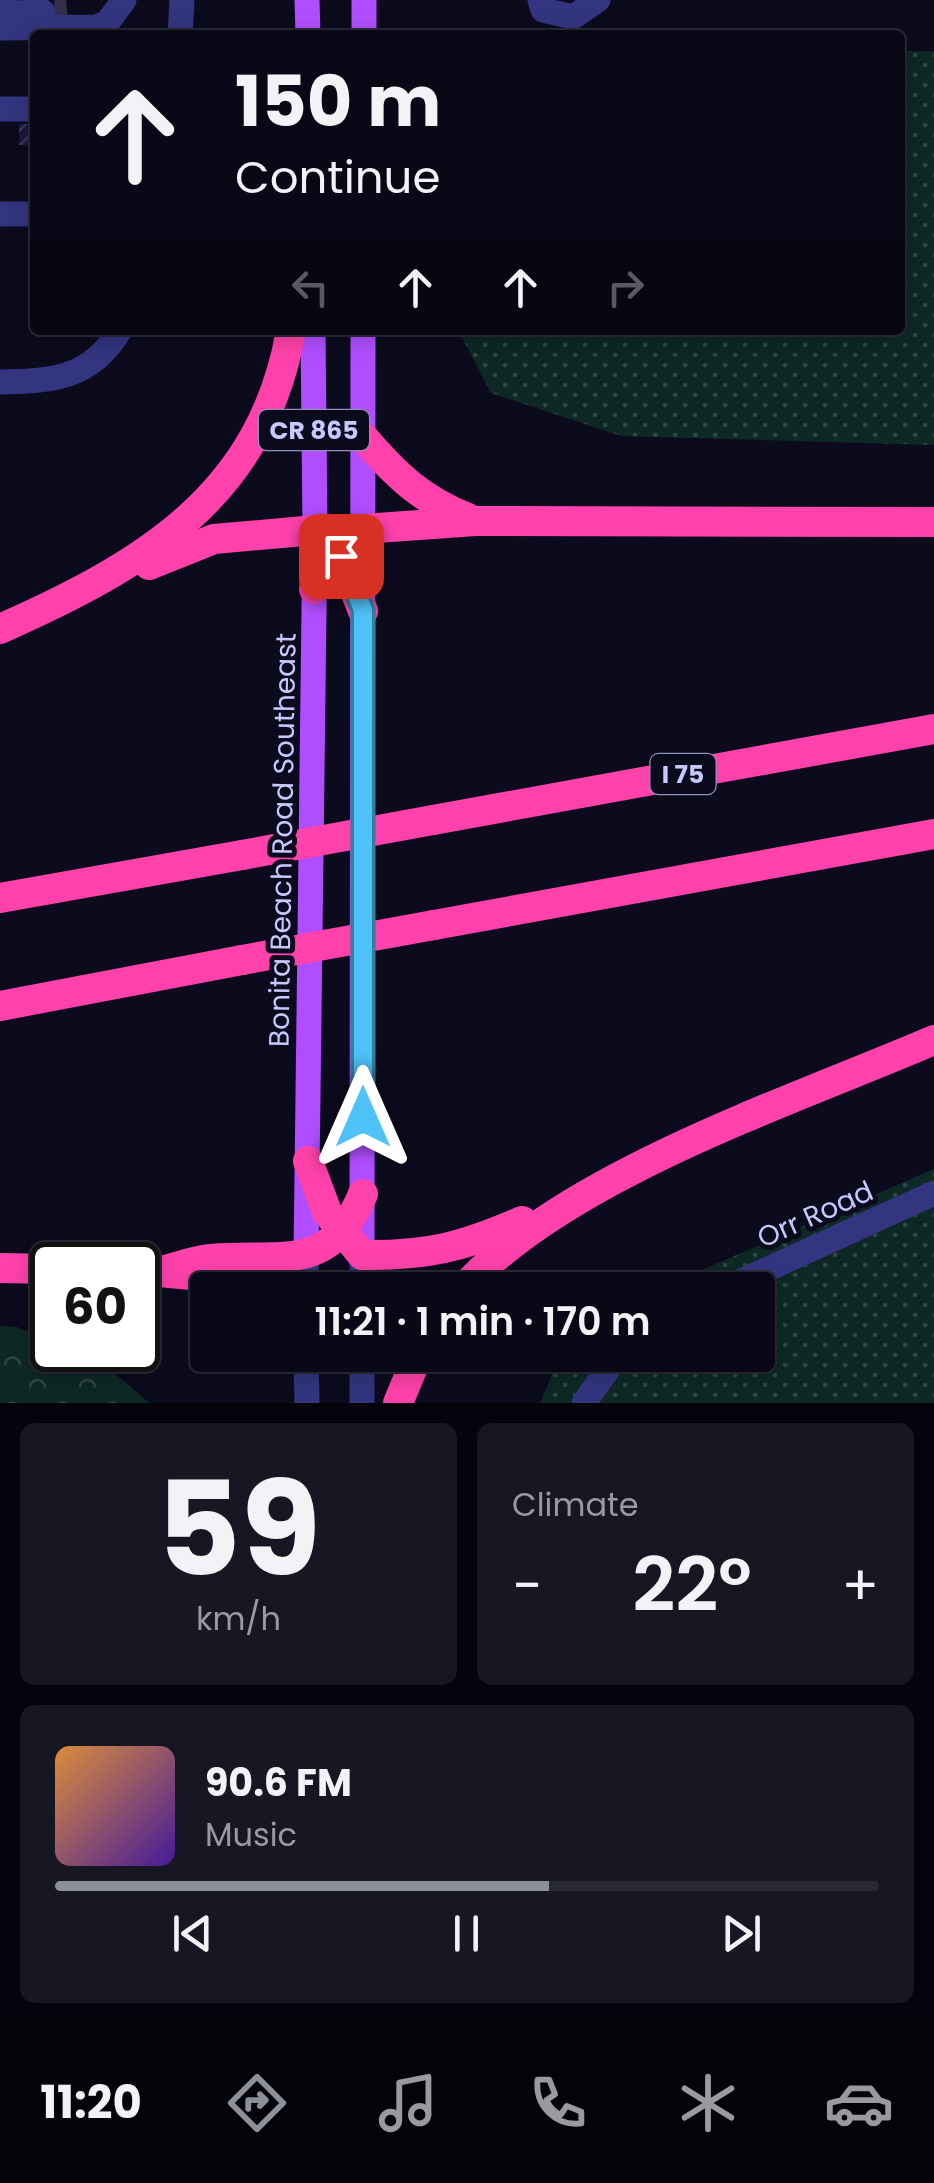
<!DOCTYPE html>
<html lang="en">
<head>
<meta charset="utf-8">
<style>
  :root { --surface:#090816; --page:#171623; --text:#f1f3f6; --muted:#999aa1; --line:#292935; --accent:#8c9099 }
  body { margin:0; font-family:Poppins,sans-serif; background:var(--page); color:var(--text); height:100vh; display:flex; flex-direction:column; font-size:38px; white-space:nowrap }
  * { box-sizing:border-box; margin:0 }
  p { font-size:32px; color:var(--muted) }
  .icon { flex:none; width:55px; height:55px; fill:none; stroke:currentColor; stroke-width:2; stroke-linecap:round; stroke-linejoin:round }
  .map { position:relative; height:1403px; overflow:hidden }
  .sheet { display:flex; flex-direction:column; gap:20px; padding:20px; background:#05040c; flex:1 }
  .sheet>* { flex:none }
  .hud { position:absolute; left:30px; top:30px; width:875px; height:305px; border-radius:10px; box-shadow:0 5px 25px #0003,0 0 0 2px var(--line); background:#090816; color:var(--text); overflow:hidden }
  .speed { position:absolute; left:30px; top:1242px; display:flex; gap:20px; font-size:50px; font-weight:700; text-align:center }
  .speed>* { display:grid; place-content:center; width:130px; height:130px; border-radius:50%; background:var(--surface); box-shadow:0 5px 25px #0003,0 0 0 2px var(--line); line-height:1 }
  .speed .limit { border:5px solid #111; border-radius:15px; background:#fff; color:#111 }
  .pin { position:absolute; display:grid; place-items:center; width:85px; height:85px; color:#fff; margin:-42px; border-radius:20px; box-shadow:0 5px 15px #0006 }
  .me { position:absolute; width:110px; margin:-55px; rotate:0deg; stroke-linejoin:round; filter:drop-shadow(0 0 8px #0008) }
  .turn { display:flex; align-items:center; gap:35px; height:210px; padding:0 40px; font-size:45px }
  .turn .icon { width:130px; height:130px; stroke-width:2.5 }
  .turn b { display:block; font-size:70px; line-height:85px }
  .lanes { display:flex; align-items:center; height:95px; padding:0 40px; background:#0003; justify-content:center; gap:50px; direction:ltr }
  .lanes .off { opacity:.35 }
  .big { font-size:75px; font-weight:600; line-height:1.1 }
  .sheet .card { flex:1; display:flex; flex-direction:column; justify-content:center; gap:15px; min-width:0; padding:0 35px; border-radius:15px; background:var(--page) }
  .sheet .dial { align-items:center; gap:0 }
  .dial b { font-size:130px; line-height:1 }
  .song { display:flex; align-items:center; gap:30px }
  .cover { width:120px; height:120px; border-radius:15px; background:linear-gradient(135deg,hsl(30 70% 55%),hsl(260 70% 35%)) }
  .played { height:10px; border-radius:5px; background:linear-gradient(90deg,var(--accent) 60%,var(--line) 60%) }
  .keys { display:flex; justify-content:space-around; direction:ltr }
  .heat { display:flex; justify-content:space-between; align-items:center; font-size:55px; direction:ltr }
  .sheet .tiles { flex:1; display:grid; gap:20px; grid-template-columns:1fr 1fr }
  .card:last-child { grid-column:span 2 }
  .trip { position:absolute; left:190px; top:1272px; width:585px; height:100px; border-radius:10px; background:var(--surface); box-shadow:0 5px 25px #0003,0 0 0 2px var(--line); font-weight:600; line-height:100px; text-align:center }
  .dock { display:flex; height:160px; justify-content:space-around; align-items:center; background:#040309; color:var(--muted) }
  .dock .icon { width:70px; height:70px }
  .dock .current { color:var(--accent) }
  .dock b { font-size:45px; color:var(--text) }
  .map>svg:first-child { display:block }
  .grass { fill:url(#grass-dots) }
  .forest { fill:url(#forest-crowns) }
  .building { fill:url(#building-hatch); filter:url(#shadow) }
  .lines { fill:none; stroke-linecap:round; stroke-linejoin:round }
  .minor-tunnel { stroke:#32314b; stroke-width:25; stroke-dasharray:25 12; stroke-linecap:butt }
  .minor { stroke:#333580; stroke-width:25 }
  .major { stroke:#b04eff; stroke-width:25 }
  .highway { stroke:#ff42ab; stroke-width:30 }
  .highway-bridge { stroke:#ff42ab; stroke-width:30 }
  .route-casing { stroke:#337fa1; stroke-width:25 }
  .route { stroke:#4fc3f7; stroke-width:18 }
  .labels { text-anchor:middle; stroke-width:10; stroke-linejoin:round; paint-order:stroke }
  .shield { fill:#0c0b1e; stroke:#908fbc; stroke-width:2.5 }
  .shield-label { font-size:25px; font-weight:bold; fill:#c9c7ff }
  .street-label { font-size:28px; fill:#c9c7ff; stroke:#0c0b1e }
</style>
</head>
<body>
<div class="map">
<svg width="934" height="1403" viewBox="0 0 934 1403">
  <defs>
    <pattern id="grass-dots" width="8" height="8" patternUnits="userSpaceOnUse" patternTransform="scale(2.5)"><rect width="8" height="8" fill="#0d2825"/><path d="M2 2h.1M6 6h.1" fill="none" stroke="#2f4646" stroke-width="1.8" stroke-linecap="round"/></pattern>
    <pattern id="forest-crowns" width="20" height="18" patternUnits="userSpaceOnUse" patternTransform="scale(2.5)"><rect width="20" height="18" fill="#0d2825"/><path d="M2 6a3 3 0 1 1 6 0M12 15a3 3 0 1 1 6 0" fill="none" stroke="#2f4646"/></pattern>
    <pattern id="building-hatch" width="6" height="6" patternUnits="userSpaceOnUse" patternTransform="scale(2.5)"><rect width="6" height="6" fill="#1b1640"/><path d="M-1 1l2-2M0 6l6-6M5 7l2-2" fill="none" stroke="#3b365d"/></pattern>
    <filter id="shadow"><feDropShadow dx="9" dy="-9" stdDeviation="2.5" flood-color="#0009"/></filter>
  </defs>
  <rect width="100%" height="100%" fill="#0c0b1e"/>
  <!-- grass -->
  <path class="grass" d="M900,51H934V445L621,436L491,393L458,330H900Z
    M934,1169V1403H540L558,1361L565,1355H758V1290H656Z"/>
  <!-- forest -->
  <path class="forest" d="M0,1326L17,1327L52,1343V1350C91,1350 122,1379 149,1403H0Z"/>
  <!-- building -->
  <path class="building" d="M19,124H35V145H19Z"/>
  <g class="lines">
    <!-- minor-tunnel -->
    <path class="minor-tunnel" d="M55,12L67,11"/>
    <!-- minor -->
    <path class="minor" d="M540,0L543,10L573,17L598,0
      M0,6L13,13L43,12
      M0,28L96,27L107,23L124,0
      M180,35L182,0
      M0,109H35
      M0,214H35
      M0,382C52,381 91,379 120,330
      M306,1256V1290
      M362,1290V1255
      M722,1290L934,1193
      M306,1355L307,1403
      M362,1403V1355
      M584,1403L618,1355"/>
    <!-- major -->
    <path class="major" d="M307,0L308,35
      M364,35V0
      M362,1255L363,330
      M306,1256L315,530L313,330"/>
    <!-- highway -->
    <path class="highway" d="M363,437C395,474 421,500 468,518
      M149,565L214,539L315,530L341,556L363,611
      M314,589L363,529L475,521L934,522
      M0,629C142,566 263,496 291,330
      M433,820L934,729
      M0,898L242,855
      M434,925L934,834
      M0,1006L242,960
      M308,1161L327,1212L362,1255C427,1256 463,1247 522,1221
      M0,1268L52,1269
      M138,1270L212,1277L250,1290
      M165,1270C180,1266 196,1260 211,1259C283,1253 330,1274 363,1194
      M462,1290C564,1176 792,1101 934,1040
      M398,1403L418,1355"/>
    <!-- highway-bridge -->
    <path class="highway-bridge" d="M242,855L433,820
      M242,960L434,925"/>
  </g>
  <g class="lines">
    <defs>
      <path id="route" d="M341,556L363,610V1117"/>
    </defs>
    <!-- route casing -->
    <use href="#route" class="route-casing"/>
    <!-- route -->
    <use href="#route" class="route"/>
  </g>
  <g class="labels">
    <!-- shield labels -->
    <g class="shield">
      <rect x="259" y="410" width="110" height="40" rx="8"/>
      <rect x="650.5" y="754" width="65" height="40" rx="8"/>
    </g>
    <g class="shield-label">
      <text x="314" y="439">CR 865</text>
      <text x="683" y="783">I 75</text>
    </g>
    <!-- street labels -->
    <g class="street-label">
      <text transform="translate(282 840) rotate(-89)" y="10">Bonita Beach Road Southeast</text>
      <text transform="translate(815 1214) rotate(-24)" y="10">Orr Road</text>
    </g>
  </g>
</svg>
<div class="speed"><div class="limit">60</div></div>
<div class="pin" style="left:341px;top:556px;background:#d93025"><svg class="icon" aria-label="arrive" viewBox="0 0 24 24"><path d="M6 21V4h12l-3 4 3 4H6"/></svg></div>
<svg class="me" style="left:363px;top:1117px" viewBox="-20 -20 40 40"><path d="M0-17L14 15 0 8-14 15z" fill="#4fc3f7" stroke="#fff" stroke-width="4"/></svg>
<div class="trip">11:21 · 1 min · 170 m</div>
<div class="hud">
<div class="turn"><svg class="icon" aria-label="ahead" viewBox="0 0 24 24"><path d="M12 20V5M6 11l6-6 6 6"/></svg><div><b>150 m</b>Continue</div></div>
<div class="lanes"><svg class="icon off" aria-label="left" viewBox="0 0 24 24"><path d="M17 20v-9H6M10 6l-5 5 5 5"/></svg><svg class="icon" aria-label="ahead" viewBox="0 0 24 24"><path d="M12 20V5M6 11l6-6 6 6"/></svg><svg class="icon" aria-label="ahead" viewBox="0 0 24 24"><path d="M12 20V5M6 11l6-6 6 6"/></svg><svg class="icon off" aria-label="right" viewBox="0 0 24 24"><path d="M7 20v-9h11M14 6l5 5-5 5"/></svg></div>
</div>
</div>
<section class="sheet">
<div class="tiles">
<div class="card dial"><b>59</b><p>km/h</p></div>
<div class="card"><p>Climate</p>
<div class="heat"><a>−</a><b class="big">22°</b><a>+</a></div>
</div>
<div class="card">
<div class="song"><i class="cover"></i><div><b>90.6 FM</b><p>Music</p></div></div>
<div class="played"></div>
<div class="keys"><svg class="icon" aria-label="previous" viewBox="0 0 24 24"><path d="M18 5L8 12l10 7zM5 5v14"/></svg><svg class="icon" aria-label="pause" viewBox="0 0 24 24"><path d="M8 5v14M16 5v14"/></svg><svg class="icon" aria-label="next" viewBox="0 0 24 24"><path d="M6 5l10 7-10 7zM19 5v14"/></svg></div>
</div>
</div>
</section>
<nav class="dock">
<b>11:20</b>
<svg class="icon current" aria-label="directions" viewBox="0 0 24 24"><path d="M12 3l9 9-9 9-9-9zM9 14v-3h6M13 9l2 2-2 2"/></svg>
<svg class="icon" aria-label="music" viewBox="0 0 24 24"><path d="M9 18V5l10-2v13"/><circle cx="6" cy="18" r="3"/><circle cx="16" cy="16" r="3"/></svg>
<svg class="icon" aria-label="phone" viewBox="0 0 24 24"><path d="M5 4h4l2 5-3 2q2 4 5 5l2-3 5 2v4C11 20 4 13 5 4z"/></svg>
<svg class="icon" aria-label="climate" viewBox="0 0 24 24"><path d="M12 3v18M4 7l16 10M4 17L20 7"/></svg>
<svg class="icon" aria-label="car" viewBox="0 0 24 24"><path d="M5 17H2v-5l4-1 3-4h7l3 4 3 1v5h-3M9 17h6M6 11h13"/><circle cx="7" cy="17" r="2"/><circle cx="17" cy="17" r="2"/></svg>
</nav>
</body>
</html>
